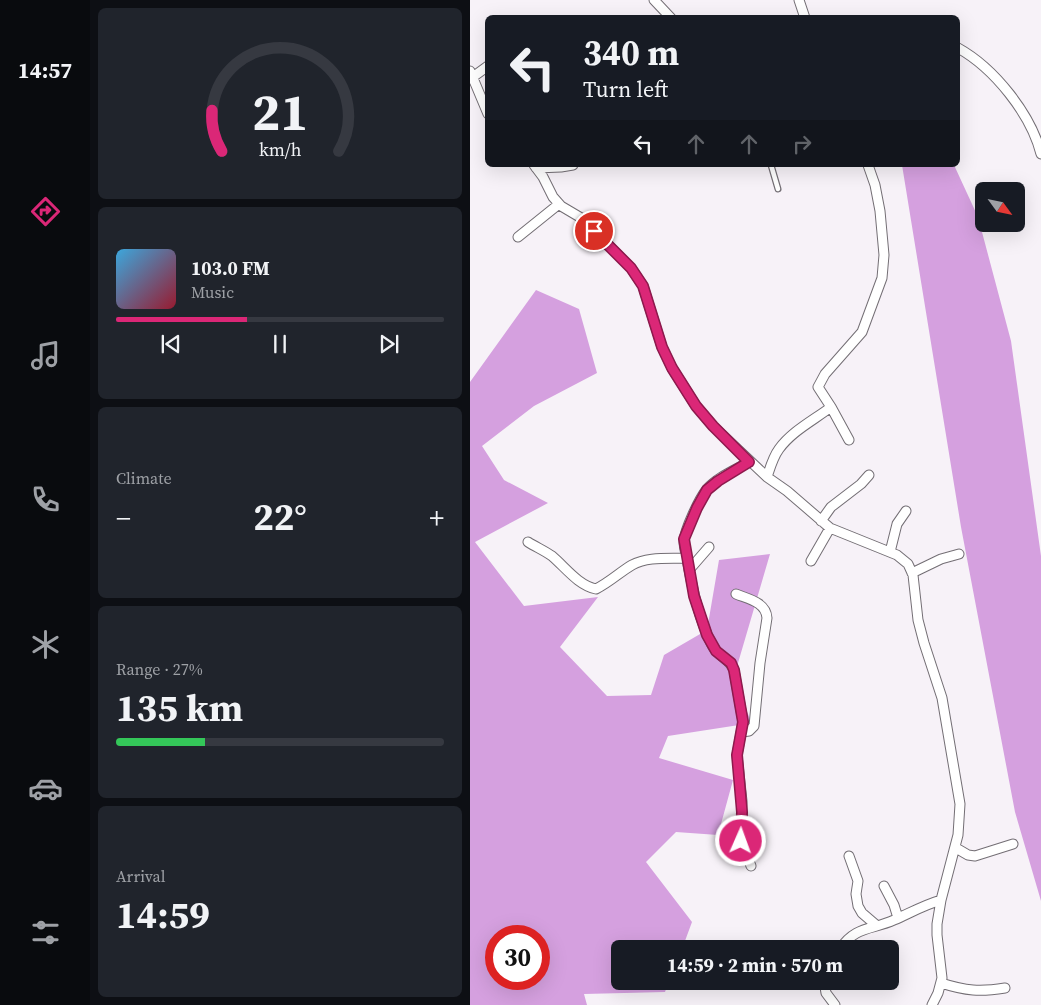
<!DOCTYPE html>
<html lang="en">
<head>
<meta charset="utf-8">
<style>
  :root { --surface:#171b24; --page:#20242c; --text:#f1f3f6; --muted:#9ea1a6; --line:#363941; --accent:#db2777 }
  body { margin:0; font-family:"Source Serif 4",serif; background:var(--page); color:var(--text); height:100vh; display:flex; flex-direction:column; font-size:19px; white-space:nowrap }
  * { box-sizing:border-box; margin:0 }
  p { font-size:16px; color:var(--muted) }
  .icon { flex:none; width:28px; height:28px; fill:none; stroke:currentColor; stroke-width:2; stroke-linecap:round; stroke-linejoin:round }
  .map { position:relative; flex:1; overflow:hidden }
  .side { display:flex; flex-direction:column; gap:8px; padding:8px; background:#0d0f14; width:380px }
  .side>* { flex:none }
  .top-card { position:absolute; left:15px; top:15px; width:475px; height:152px; border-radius:8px; box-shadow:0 5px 20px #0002; background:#171b24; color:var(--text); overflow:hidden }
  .needle { width:32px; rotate:123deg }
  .tools { position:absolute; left:505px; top:182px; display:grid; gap:10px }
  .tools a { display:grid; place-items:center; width:50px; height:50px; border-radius:8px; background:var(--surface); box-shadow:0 5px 20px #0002; font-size:25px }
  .speed { position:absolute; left:15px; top:925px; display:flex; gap:10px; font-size:25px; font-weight:700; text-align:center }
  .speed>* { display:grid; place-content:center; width:65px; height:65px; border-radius:50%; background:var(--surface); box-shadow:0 5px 20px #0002; line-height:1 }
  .speed .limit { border:8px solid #d22; background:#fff; color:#111 }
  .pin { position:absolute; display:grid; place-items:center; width:42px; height:42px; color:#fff; margin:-21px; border:2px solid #fff; border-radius:50%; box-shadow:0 1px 5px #0007 }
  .me { position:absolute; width:55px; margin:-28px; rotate:2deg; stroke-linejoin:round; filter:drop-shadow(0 0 4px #0008) }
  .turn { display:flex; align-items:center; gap:18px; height:105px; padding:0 15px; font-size:22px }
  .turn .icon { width:65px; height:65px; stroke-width:2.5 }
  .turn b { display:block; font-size:35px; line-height:42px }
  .lanes { display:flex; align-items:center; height:48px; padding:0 15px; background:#0003; justify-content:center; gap:25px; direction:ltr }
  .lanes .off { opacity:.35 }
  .big { font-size:38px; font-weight:700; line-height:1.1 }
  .side .tile { flex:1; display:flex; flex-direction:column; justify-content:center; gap:8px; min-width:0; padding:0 18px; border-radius:8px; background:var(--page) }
  .side .dial { align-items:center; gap:0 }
  .dial svg { height:130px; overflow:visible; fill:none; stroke:var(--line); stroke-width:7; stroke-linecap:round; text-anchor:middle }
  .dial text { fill:var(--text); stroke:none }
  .song { display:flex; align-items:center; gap:15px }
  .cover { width:60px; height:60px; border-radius:8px; background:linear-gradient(135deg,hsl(200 70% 55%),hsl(350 70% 35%)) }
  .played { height:5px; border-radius:2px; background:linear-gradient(90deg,var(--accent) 40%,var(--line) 40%) }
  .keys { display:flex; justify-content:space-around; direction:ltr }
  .heat { display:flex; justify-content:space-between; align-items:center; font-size:28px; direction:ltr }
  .charge { height:8px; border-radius:4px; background:linear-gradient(90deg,#34c759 27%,var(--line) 0) }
  .trip { position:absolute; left:141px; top:940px; width:288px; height:50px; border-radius:8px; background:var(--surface); box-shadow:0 5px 20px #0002; font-weight:700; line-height:50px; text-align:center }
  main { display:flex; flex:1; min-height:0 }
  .tabs { display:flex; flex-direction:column; width:90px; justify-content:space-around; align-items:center; background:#090b0e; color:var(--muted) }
  .tabs .icon { width:35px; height:35px }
  .tabs .selected { color:var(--accent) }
  .tabs b { font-size:22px; color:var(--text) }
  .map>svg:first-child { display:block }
  .forest { fill:#d5a0df; fill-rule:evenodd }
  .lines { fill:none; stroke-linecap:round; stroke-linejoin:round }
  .lane-casing { stroke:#736e74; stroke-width:7 }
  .street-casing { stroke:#736e74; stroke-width:11 }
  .lane { stroke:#fff; stroke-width:4.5 }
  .street { stroke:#fff; stroke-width:9 }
  .route-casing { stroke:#8e194d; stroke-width:12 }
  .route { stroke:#db2777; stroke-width:9 }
</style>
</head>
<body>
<main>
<nav class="tabs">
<b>14:57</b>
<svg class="icon selected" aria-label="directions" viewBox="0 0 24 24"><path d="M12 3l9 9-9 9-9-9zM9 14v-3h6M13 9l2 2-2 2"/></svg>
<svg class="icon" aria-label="music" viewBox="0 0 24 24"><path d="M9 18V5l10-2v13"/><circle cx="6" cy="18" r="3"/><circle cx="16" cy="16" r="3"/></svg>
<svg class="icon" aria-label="phone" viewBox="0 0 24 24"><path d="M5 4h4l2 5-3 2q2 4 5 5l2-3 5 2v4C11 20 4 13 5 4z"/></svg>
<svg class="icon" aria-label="climate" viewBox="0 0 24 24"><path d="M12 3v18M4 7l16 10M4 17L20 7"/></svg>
<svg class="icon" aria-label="car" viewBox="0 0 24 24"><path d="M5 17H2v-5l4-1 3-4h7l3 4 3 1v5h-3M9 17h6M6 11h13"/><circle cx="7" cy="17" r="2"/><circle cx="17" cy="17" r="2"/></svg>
<svg class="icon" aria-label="filters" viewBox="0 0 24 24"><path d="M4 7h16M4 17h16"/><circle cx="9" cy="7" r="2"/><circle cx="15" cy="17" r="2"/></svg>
</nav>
<section class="side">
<div class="tile dial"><svg viewBox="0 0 100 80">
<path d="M14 69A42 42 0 1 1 86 69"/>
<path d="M14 69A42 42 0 0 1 8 44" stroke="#db2777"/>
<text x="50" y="56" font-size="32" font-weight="700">21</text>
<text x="50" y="72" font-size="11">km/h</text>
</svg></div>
<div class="tile">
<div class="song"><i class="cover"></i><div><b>103.0 FM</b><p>Music</p></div></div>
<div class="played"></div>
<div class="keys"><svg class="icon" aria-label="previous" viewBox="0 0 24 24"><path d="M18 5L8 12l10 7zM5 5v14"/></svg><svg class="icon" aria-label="pause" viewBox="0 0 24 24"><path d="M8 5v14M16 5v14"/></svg><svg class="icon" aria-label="next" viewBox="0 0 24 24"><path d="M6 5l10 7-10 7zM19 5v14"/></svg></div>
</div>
<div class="tile"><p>Climate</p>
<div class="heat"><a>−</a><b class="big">22°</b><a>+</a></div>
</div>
<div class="tile"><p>Range · 27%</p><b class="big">135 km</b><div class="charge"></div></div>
<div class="tile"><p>Arrival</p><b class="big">14:59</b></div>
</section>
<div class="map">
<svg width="571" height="1005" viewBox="0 0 571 1005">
  <rect width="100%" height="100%" fill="#f7f2f8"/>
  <!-- forest -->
  <path class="forest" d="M432,165H484L508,217L541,341L571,556V901L545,812L491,527Z
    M66,290L109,309L127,373L64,406L12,446L34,480L78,503L5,542L54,606L128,597L90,647L137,696L181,695L194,655L237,630L249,560L300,554L263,680L282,723L198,736L189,758L263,780L248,835L206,832L176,862L222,922L212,949H150V981H199L195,992L114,994L117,1005H0V382ZM26,936H69V979H26Z"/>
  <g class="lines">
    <defs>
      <path id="lane" d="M301,165L308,189"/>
      <path id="street" d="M184,0L201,18
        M329,0L335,18
        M488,48C524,68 561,114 571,154
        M0,71L18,114
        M0,79L18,66
        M64,165L73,177L83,197L91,206L113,219L161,268L173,286L192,347L202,368L226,406L243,426L297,477L317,491L360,528L427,555L438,564L443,575L448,620L454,643L472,698L490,804L488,835L471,900L467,924V935L472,978L468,993L462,1005
        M66,168L91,167L103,165
        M48,237L89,204
        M379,440L361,407L348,387L355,374L392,332L412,278L414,255L410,211L405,185L398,165
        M279,462C265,470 248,477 237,489C229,499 215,529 214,541C214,549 217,557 218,564C223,592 229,619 242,645C247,656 260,659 264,670L273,722L267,755L272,801L271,841L281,866
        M297,477C300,468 303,457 309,449C322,431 344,420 361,407
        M351,521L361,507L391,484L399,475
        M58,542C66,547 75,551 82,556C96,568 108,585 126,589C140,582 150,572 162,565C178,556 200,559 217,558
        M420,552L427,524L436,511
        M341,561L360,528
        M219,570L239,547
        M442,573L471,559L489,554
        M266,594C278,599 296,602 297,618L290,663L284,726L279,731L272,732
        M486,848L498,855L505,856L543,844
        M379,856L388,881L386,894L388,906L392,913L406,925
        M414,886L424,905L428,918
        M370,949C385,926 402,930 424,920C440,913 454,905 471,900
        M354,981L356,993L365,1005
        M471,983C496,991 510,992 535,988"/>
    </defs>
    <!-- lane casing -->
    <use href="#lane" class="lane-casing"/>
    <!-- street casing -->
    <use href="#street" class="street-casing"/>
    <!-- lane -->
    <use href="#lane" class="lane"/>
    <!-- street -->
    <use href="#street" class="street"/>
  </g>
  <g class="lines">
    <defs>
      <path id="route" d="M124,231L161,268L173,286L192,347L202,368L226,406L243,426L279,462L248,481L237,490L227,508L214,539L224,596L237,635L246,651L261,663L264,670L273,722L267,755L272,812L271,841"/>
    </defs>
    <!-- route casing -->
    <use href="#route" class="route-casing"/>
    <!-- route -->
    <use href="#route" class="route"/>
  </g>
</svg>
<div class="tools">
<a><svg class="needle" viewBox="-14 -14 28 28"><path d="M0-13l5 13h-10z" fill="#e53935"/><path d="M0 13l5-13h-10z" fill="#9ea1a6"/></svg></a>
</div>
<div class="speed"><div class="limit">30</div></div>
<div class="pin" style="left:124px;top:231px;background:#d93025"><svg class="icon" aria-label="arrive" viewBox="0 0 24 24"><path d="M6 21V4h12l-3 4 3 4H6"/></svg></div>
<svg class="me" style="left:271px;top:841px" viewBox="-20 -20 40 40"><circle r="17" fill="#db2777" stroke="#fff" stroke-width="3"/><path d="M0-11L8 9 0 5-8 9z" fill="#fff"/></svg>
<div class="trip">14:59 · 2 min · 570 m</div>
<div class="top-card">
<div class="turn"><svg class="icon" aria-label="left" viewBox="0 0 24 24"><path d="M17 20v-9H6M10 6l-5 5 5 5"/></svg><div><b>340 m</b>Turn left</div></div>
<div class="lanes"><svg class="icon" aria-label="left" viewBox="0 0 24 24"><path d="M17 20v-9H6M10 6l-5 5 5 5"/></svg><svg class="icon off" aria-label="ahead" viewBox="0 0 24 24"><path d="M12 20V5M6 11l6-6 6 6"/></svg><svg class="icon off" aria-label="ahead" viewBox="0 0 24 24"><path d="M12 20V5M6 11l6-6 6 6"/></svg><svg class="icon off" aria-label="right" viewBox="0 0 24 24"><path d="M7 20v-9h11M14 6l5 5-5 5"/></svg></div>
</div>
</div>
</main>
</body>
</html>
